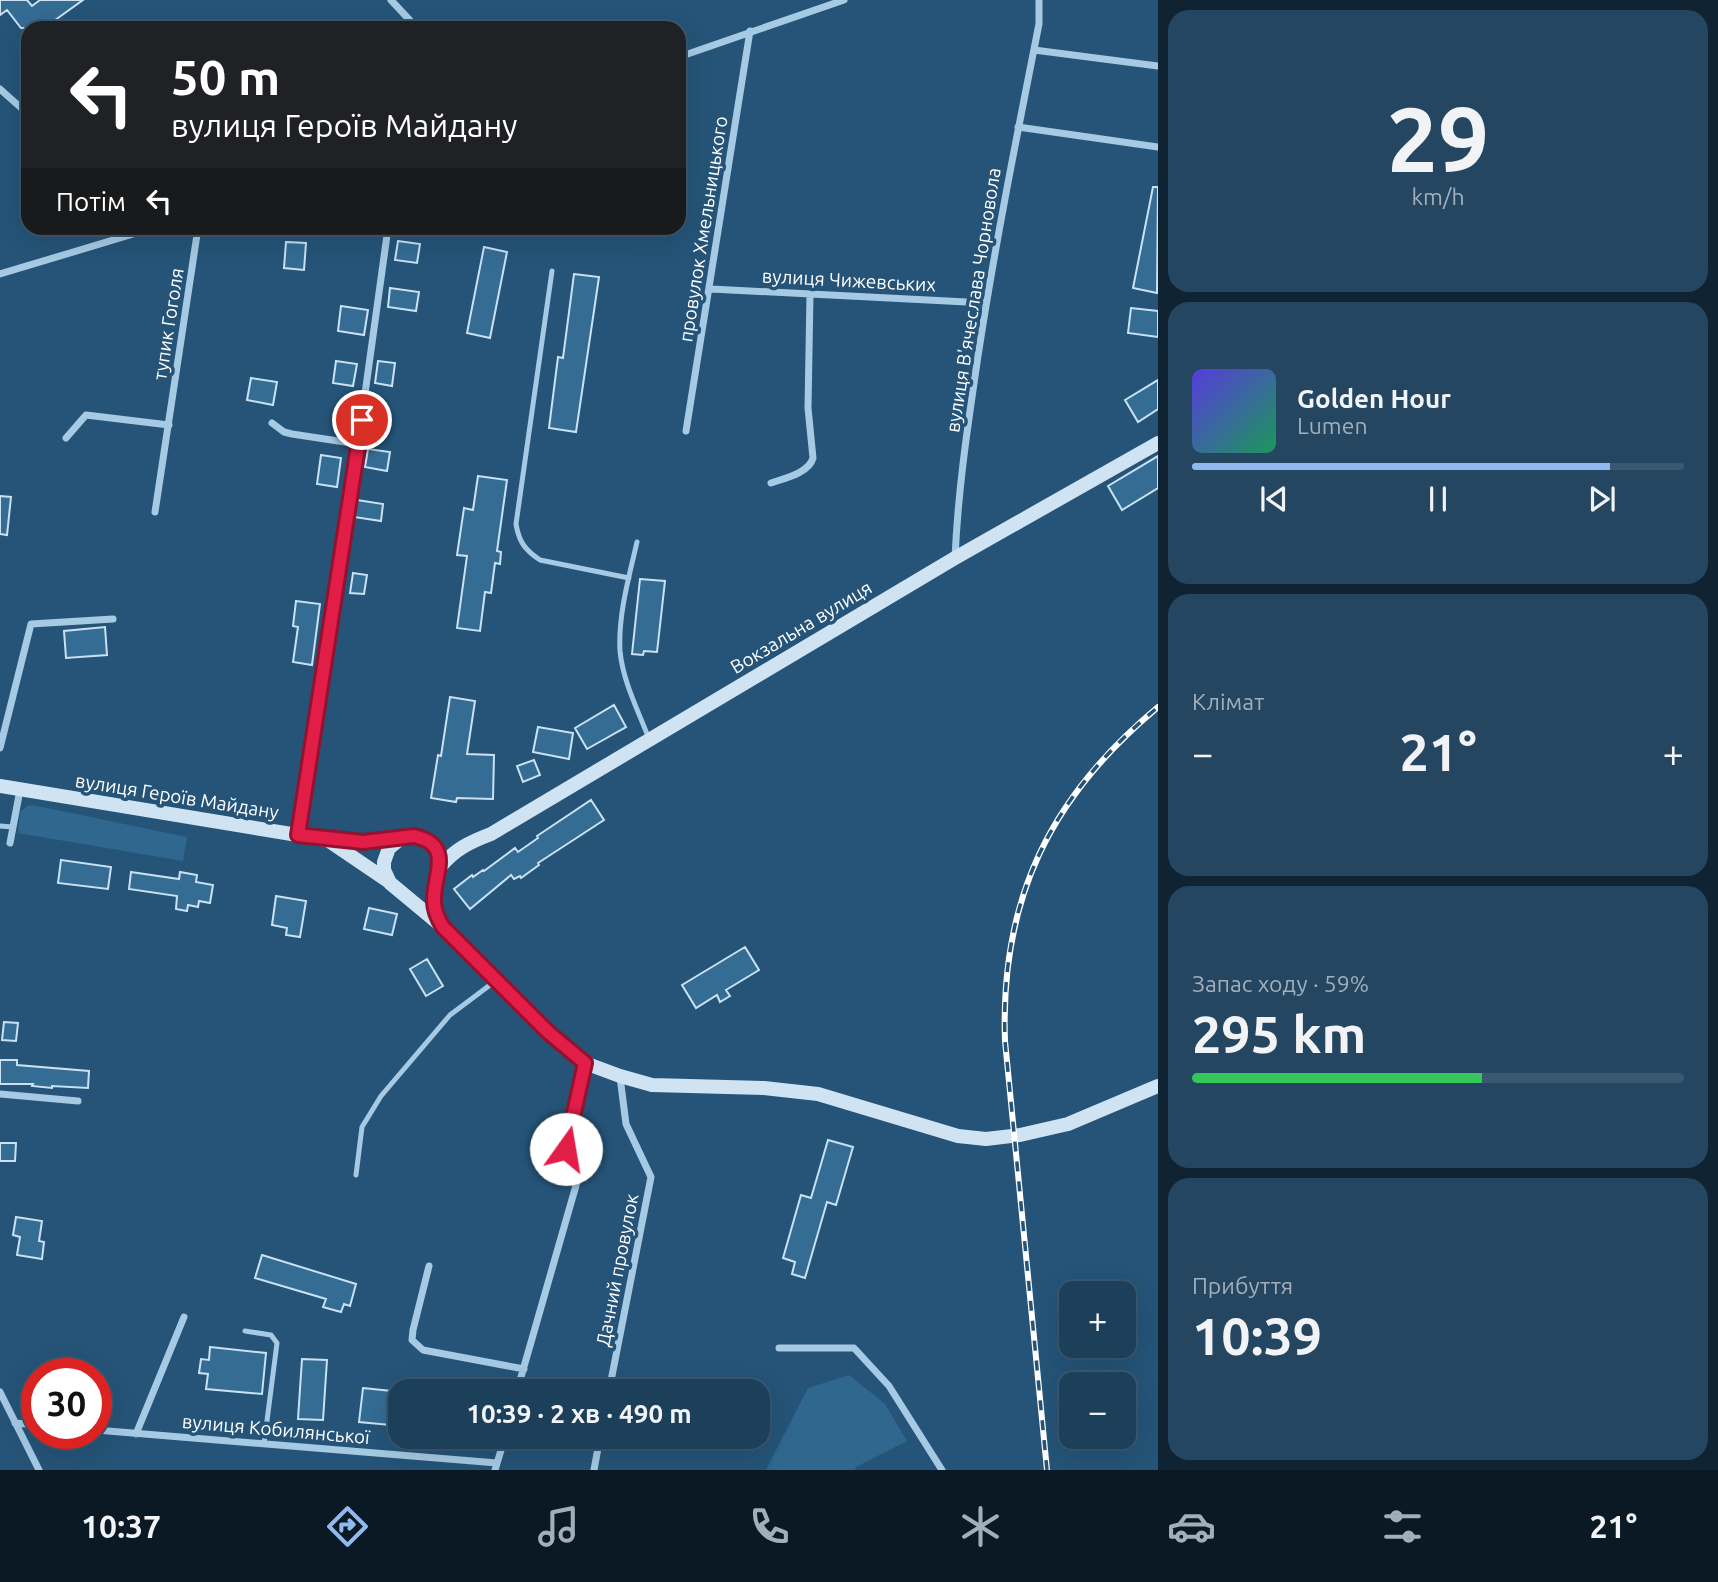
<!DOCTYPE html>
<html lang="uk">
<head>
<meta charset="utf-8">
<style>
  :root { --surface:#1c3f5a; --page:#254660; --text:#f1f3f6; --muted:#a0afbb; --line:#3a5870; --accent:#90b9f0 }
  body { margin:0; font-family:Ubuntu,sans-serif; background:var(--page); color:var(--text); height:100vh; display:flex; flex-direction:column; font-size:26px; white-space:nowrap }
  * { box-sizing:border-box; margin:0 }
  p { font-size:23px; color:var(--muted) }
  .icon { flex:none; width:38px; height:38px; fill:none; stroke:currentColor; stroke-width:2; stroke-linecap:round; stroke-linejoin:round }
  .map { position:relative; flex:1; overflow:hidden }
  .sheet { display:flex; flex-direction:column; gap:10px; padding:10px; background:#0f2332; width:560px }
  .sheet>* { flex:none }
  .hud { position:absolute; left:21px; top:21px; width:665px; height:214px; border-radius:21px; box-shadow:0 7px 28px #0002,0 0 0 2px var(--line); background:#202124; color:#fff; overflow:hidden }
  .buttons { position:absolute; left:1059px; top:1281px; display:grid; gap:14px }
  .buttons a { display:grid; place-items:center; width:77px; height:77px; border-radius:14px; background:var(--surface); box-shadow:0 7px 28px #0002,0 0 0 2px var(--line); font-size:35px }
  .speed { position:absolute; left:21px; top:1358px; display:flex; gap:14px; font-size:35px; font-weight:700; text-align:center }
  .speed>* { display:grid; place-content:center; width:91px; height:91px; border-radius:50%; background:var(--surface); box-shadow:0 7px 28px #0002,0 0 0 2px var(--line); line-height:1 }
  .speed .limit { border:10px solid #d22; background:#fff; color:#111 }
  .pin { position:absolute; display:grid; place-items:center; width:60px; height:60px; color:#fff; margin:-30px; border:4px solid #fff; border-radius:50%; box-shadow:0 2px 7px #0007 }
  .me { position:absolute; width:77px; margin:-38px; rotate:13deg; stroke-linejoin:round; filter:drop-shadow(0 0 5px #0008) }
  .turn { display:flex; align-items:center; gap:24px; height:147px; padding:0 35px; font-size:32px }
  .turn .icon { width:91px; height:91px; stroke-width:2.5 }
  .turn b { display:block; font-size:49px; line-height:60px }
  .then { display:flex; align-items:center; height:66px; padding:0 35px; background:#0003; gap:14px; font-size:26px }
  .big { font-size:52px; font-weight:700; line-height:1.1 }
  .sheet .tile { flex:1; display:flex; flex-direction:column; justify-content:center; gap:10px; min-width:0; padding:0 24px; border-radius:21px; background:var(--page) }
  .sheet .dial { align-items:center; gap:0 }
  .dial b { font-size:91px; line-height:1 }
  .song { display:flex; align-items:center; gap:21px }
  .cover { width:84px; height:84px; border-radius:10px; background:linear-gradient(135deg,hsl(250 70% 55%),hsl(150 70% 35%)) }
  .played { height:7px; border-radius:4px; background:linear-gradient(90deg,var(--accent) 85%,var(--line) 85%) }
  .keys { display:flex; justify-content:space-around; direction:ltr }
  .heat { display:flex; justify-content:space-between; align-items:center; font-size:38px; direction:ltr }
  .charge { height:10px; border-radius:5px; background:linear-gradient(90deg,#34c759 59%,var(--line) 0) }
  .trip { position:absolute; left:388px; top:1379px; width:382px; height:70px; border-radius:21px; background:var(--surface); box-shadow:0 7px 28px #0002,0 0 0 2px var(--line); font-weight:700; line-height:70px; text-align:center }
  .menu { display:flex; height:112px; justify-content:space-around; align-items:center; background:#0b1924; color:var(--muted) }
  .menu .icon { width:49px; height:49px }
  .menu .active { color:var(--accent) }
  .menu b { font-size:32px; color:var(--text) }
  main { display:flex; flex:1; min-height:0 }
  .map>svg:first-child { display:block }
  .green { fill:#2f678f }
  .building { fill:#356c94; stroke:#c9e1f3; stroke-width:2 }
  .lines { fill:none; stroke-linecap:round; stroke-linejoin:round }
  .lane { stroke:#a6cae3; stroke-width:5 }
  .street { stroke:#a6cae3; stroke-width:7 }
  .secondary { stroke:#cfe3f3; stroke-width:14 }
  .rail-casing { stroke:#fff; stroke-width:6 }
  .rail { stroke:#255478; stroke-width:3.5; stroke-dasharray:10; stroke-linecap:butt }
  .route-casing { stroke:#92132f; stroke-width:18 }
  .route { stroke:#e11d48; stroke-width:12 }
  .labels { text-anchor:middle; stroke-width:7; stroke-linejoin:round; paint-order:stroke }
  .street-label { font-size:19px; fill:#fff; stroke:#255478 }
</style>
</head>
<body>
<main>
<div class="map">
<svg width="1158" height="1470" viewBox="0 0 1158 1470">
  <rect width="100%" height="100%" fill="#255478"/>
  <!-- green -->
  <path class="green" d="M33,805L187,837L183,861L18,833L20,812L27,806Z
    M849,1375L885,1404L907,1441L856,1467L855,1470H766L808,1388Z"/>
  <!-- building -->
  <path class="building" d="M0,0H27L32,6L40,0H83L44,28H21L7,10L0,15Z
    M1153,187H1158L1157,293L1133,288Z
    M398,241L420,244L417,263L395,260Z
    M286,242L306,243L304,270L284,268Z
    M484,247L507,252L490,338L467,333Z
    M574,274L599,277L576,432L549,428L558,357L563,358Z
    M390,288L419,292L416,311L388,307Z
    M341,306L368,310L364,335L338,331Z
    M1131,308L1158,311V337L1128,333Z
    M336,361L357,364L353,386L333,383Z
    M378,361L395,363L392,386L375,383Z
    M251,378L277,382L273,405L247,400Z
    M1158,380V409L1138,422L1125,400Z
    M368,449L390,452L387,471L365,467Z
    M321,455L341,458L337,487L317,484Z
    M1158,456V488L1122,510L1108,486Z
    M478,476L507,480L497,551L501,552L500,564L495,563L491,593L485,592L480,631L457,628L467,556L457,555L464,508L473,510Z
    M0,496L11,497L7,535L0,534Z
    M357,500L383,504L381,521L354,517Z
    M353,573L367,575L364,594L350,593Z
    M640,579L665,581L657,652L644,651L643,655L632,654Z
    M296,601L320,604L312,665L293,662L298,627L293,626Z
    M105,627L107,655L66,658L64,631Z
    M450,697L475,701L467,754L494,755L493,799L457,798L456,802L431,798L438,755L441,756Z
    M614,705L626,727L587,749L575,728Z
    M538,727L573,733L569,759L533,752Z
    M534,760L540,775L523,782L517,766Z
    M591,800L604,820L538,863L539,865L521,878L520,876L514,879L511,875L470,909L454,889L472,875L473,877L483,870L484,871L515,848L518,852L538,838L537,836Z
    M61,860L111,867L108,889L58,883Z
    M131,872L179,879L180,872L197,875L196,882L213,885L210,903L199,901L198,907L188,905L187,911L176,909L177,896L129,889Z
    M276,896L306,901L300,937L286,935L287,928L272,925Z
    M369,908L397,914L392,935L364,929Z
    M745,947L759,970L726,990L730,996L720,1002L717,995L696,1008L682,985Z
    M427,959L443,986L426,996L410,969Z
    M4,1022L18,1023L16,1041L2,1040Z
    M0,1060H17V1065L89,1071L88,1088L52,1086V1088L32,1086L33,1084H0Z
    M828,1140L853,1147L836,1205L827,1202L805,1278L792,1274L795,1262L783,1258L801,1195L811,1198Z
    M0,1143H16L15,1161H0Z
    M16,1217L42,1221L39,1241L44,1242L42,1259L17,1255L20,1237L13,1235Z
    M262,1255L356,1284L350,1306L344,1304L341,1312L323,1307L326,1299L255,1278Z
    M210,1347L266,1353L262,1394L206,1389L208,1374L199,1373L201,1359L209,1360Z
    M302,1359L327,1360L323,1420L298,1419Z
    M363,1388L401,1392V1426L359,1422Z"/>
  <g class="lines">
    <!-- lane -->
    <path class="lane" d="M552,271L516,524C519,542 525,550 540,560L629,578
      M637,542C629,577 618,615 620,651C623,682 638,710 649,739
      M0,826L13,827
      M356,1175L362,1127L381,1096L450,1015L494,982
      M245,1331L271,1335L277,1343L264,1444"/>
    <!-- street -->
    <path class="street" d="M391,0L417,28
      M1034,50L1158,66
      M679,57L844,0
      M0,89L28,114
      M1018,127L1158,147
      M0,274L153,228
      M711,289L986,303
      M272,423L284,432L292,434L358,444
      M686,431L750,31
      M66,438L86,415L169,425
      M771,483C785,478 809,473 813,458L808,408L810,294
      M155,512L198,228
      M955,558C958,489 968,424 978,356C995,245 1017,135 1039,24V0
      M0,748L31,624L113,619
      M298,835L358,444L388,228
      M10,843L20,790
      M0,1094L78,1101
      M429,1266L413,1330L412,1340L423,1350L524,1369
      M779,1348H854L889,1386L942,1470
      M517,1391L577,1182L566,1149L585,1063
      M609,1391L651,1177L626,1124L620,1077
      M0,1392L39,1470
      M15,1423L37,1425
      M96,1430L497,1463
      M136,1434L184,1317
      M495,1470L505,1437
      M594,1470L600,1437"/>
    <!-- secondary -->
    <path class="secondary" d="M0,786L328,840L363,842L400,839
      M329,841L388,881
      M440,867C455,849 470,842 491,834L955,558L1158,443
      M443,927L437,916L434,903L440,867L438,852L434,846L422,838L414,836L400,839L389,848L384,862V870L390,883L443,927L548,1032L585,1063L620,1076L652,1085L764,1088L818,1094L958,1136L986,1139L1020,1135L1068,1124L1158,1086"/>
    <defs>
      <path id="rail" d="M1047,1470L1005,1041C1000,899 1050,797 1158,707"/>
    </defs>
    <!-- rail casing -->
    <use href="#rail" class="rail-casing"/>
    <!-- rail -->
    <use href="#rail" class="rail"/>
  </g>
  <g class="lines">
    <defs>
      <path id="route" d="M362,420L298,835L363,842L414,836C455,845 433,875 434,901C434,911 438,919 443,927L548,1032L585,1063L566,1149"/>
    </defs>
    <!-- route casing -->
    <use href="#route" class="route-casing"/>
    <!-- route -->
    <use href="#route" class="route"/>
  </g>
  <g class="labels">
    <!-- street labels -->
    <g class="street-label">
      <text transform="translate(703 229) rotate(-81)" y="7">провулок Хмельницького</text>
      <text transform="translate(849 280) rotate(3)" y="7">вулиця Чижевських</text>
      <text transform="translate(973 300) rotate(-81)" y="7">вулиця В'ячеслава Чорновола</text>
      <text transform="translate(168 324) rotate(-81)" y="7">тупик Гоголя</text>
      <text transform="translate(801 627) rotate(-31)" y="7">Вокзальна вулиця</text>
      <text transform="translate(177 796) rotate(9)" y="7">вулиця Героїв Майдану</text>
      <text transform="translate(617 1270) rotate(-79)" y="7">Дачний провулок</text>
      <text transform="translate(276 1429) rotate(5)" y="7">вулиця Кобилянської</text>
    </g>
  </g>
</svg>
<div class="buttons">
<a>+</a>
<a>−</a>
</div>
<div class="speed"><div class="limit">30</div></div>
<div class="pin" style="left:362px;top:420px;background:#d93025"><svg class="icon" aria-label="arrive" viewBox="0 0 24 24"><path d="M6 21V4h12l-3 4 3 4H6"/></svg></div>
<svg class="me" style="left:566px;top:1149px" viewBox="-20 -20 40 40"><circle r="19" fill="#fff"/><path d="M0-13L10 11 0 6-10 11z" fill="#e11d48"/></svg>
<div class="trip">10:39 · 2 хв · 490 m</div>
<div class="hud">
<div class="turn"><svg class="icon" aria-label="left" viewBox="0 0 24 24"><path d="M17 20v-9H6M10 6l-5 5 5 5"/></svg><div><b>50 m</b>вулиця Героїв Майдану</div></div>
<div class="then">Потім<svg class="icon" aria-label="left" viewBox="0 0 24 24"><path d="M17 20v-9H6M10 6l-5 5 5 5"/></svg></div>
</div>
</div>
<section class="sheet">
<div class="tile dial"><b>29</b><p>km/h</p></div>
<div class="tile">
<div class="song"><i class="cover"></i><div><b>Golden Hour</b><p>Lumen</p></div></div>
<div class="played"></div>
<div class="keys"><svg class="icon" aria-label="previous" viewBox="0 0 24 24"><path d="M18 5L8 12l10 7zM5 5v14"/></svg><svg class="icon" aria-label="pause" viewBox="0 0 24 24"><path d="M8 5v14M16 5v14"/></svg><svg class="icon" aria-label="next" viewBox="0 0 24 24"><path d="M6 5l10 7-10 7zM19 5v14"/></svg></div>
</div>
<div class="tile"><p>Клімат</p>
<div class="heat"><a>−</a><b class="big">21°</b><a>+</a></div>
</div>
<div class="tile"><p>Запас ходу · 59%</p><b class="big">295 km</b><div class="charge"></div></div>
<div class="tile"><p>Прибуття</p><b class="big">10:39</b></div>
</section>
</main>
<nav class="menu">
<b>10:37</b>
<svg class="icon active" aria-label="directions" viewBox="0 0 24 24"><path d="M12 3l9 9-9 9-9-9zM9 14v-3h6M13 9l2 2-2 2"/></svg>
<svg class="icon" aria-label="music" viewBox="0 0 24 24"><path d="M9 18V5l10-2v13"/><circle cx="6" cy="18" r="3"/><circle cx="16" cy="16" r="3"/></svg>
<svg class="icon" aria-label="phone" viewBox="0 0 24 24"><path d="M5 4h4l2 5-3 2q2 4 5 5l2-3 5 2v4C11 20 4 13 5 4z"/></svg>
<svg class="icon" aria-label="climate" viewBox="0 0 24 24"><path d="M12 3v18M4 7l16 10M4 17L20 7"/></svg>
<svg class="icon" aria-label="car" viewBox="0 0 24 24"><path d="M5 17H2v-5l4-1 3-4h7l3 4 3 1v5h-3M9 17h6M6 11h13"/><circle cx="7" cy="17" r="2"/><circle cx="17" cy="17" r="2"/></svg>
<svg class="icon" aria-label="filters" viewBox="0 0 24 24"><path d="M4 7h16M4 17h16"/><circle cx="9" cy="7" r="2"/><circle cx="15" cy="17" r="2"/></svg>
<b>21°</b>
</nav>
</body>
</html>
